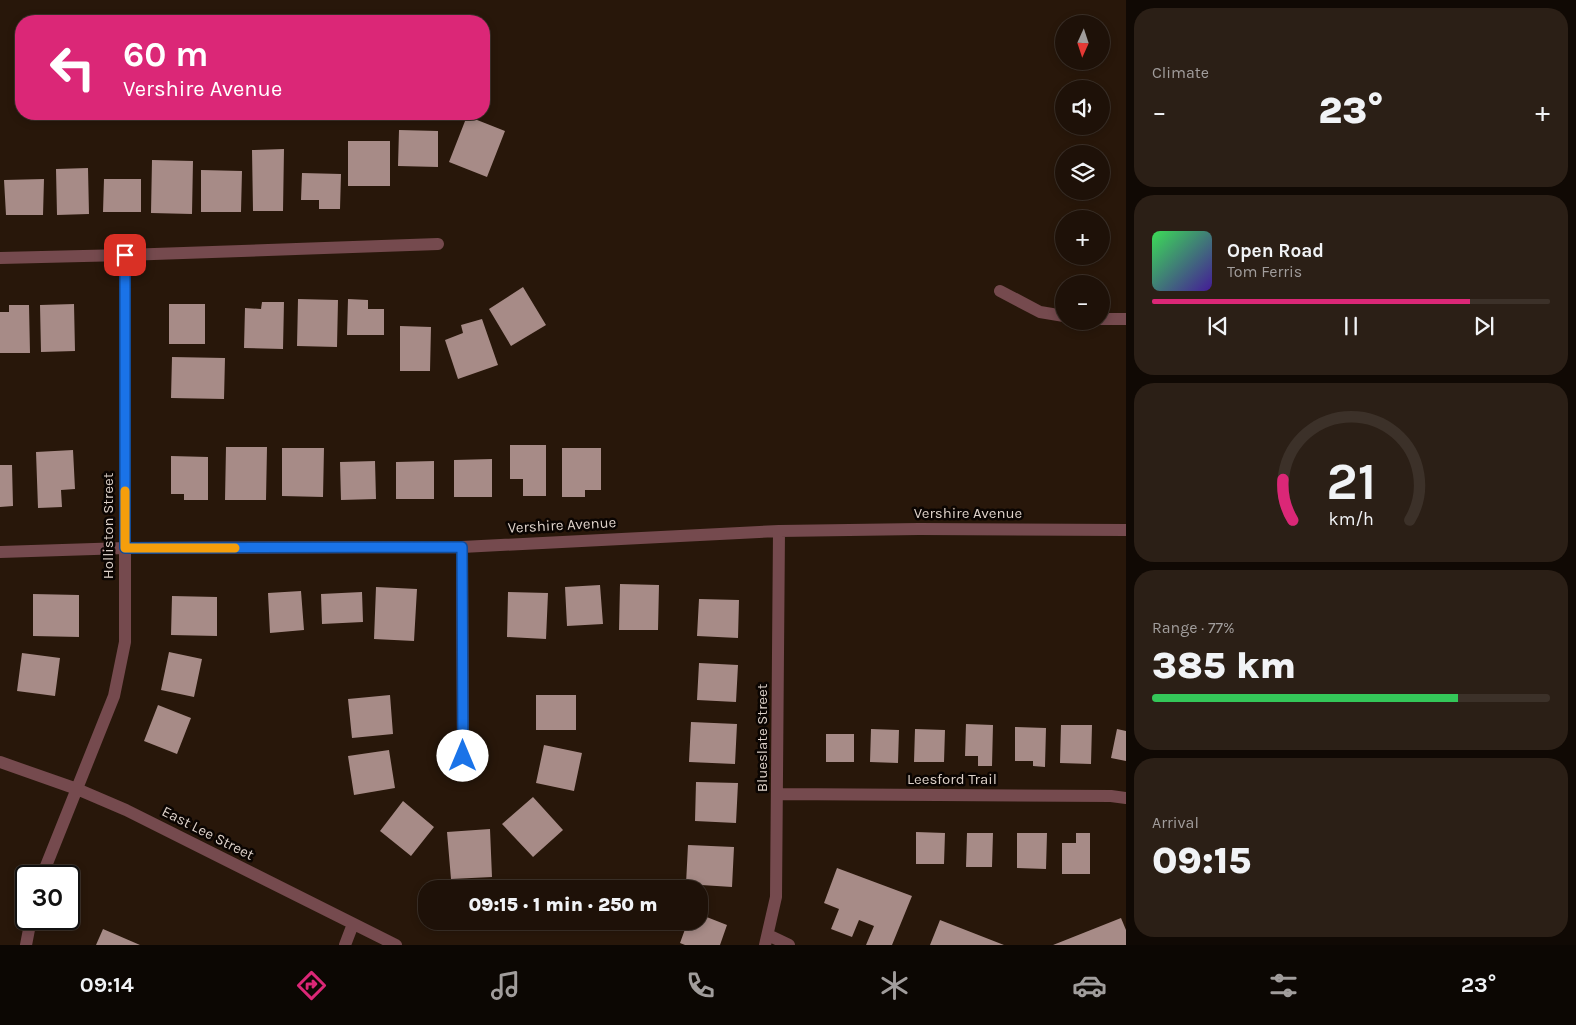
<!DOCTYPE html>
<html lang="en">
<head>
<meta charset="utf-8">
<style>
  :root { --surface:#1e1108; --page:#2b1f16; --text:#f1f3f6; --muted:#a19d9c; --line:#3c3129; --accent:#db2777 }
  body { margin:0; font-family:Karla,sans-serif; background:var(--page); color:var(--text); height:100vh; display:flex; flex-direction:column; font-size:19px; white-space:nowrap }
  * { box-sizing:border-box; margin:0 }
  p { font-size:16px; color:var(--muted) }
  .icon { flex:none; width:28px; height:28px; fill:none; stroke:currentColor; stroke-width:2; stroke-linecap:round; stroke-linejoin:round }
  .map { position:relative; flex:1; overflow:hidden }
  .side { display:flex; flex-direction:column; gap:8px; padding:8px; background:#100904; width:450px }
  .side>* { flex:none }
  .hud { position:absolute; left:15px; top:15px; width:475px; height:105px; border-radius:20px; box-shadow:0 2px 8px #0003,0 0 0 1px var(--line); background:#db2777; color:#fff; overflow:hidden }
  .needle { width:32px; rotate:183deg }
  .controls { position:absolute; left:1055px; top:15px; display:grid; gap:10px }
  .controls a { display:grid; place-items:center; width:55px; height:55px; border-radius:50%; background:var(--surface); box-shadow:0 2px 8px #0003,0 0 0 1px var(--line); font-size:25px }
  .speed { position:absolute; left:15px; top:865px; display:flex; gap:10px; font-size:25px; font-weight:700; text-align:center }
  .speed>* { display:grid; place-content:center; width:65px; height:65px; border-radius:50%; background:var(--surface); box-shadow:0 2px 8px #0003,0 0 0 1px var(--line); line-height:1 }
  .speed .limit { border:2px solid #111; border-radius:8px; background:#fff; color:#111 }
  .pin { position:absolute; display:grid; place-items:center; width:42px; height:42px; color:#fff; margin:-21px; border-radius:10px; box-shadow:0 2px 8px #0006 }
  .me { position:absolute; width:55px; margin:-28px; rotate:0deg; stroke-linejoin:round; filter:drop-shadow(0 0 4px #0008) }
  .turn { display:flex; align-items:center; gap:18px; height:105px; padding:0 25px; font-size:22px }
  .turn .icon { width:65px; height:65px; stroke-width:2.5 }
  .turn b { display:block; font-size:35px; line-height:42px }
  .big { font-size:38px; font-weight:800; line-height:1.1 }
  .side .widget { flex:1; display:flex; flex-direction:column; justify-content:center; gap:8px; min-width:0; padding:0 18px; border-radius:20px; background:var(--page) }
  .side .dial { align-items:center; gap:0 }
  .dial svg { height:130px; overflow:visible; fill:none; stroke:var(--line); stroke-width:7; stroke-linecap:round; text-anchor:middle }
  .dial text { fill:var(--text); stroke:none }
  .song { display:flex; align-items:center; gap:15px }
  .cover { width:60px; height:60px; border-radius:8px; background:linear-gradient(135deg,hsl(130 70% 55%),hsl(260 70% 35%)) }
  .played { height:5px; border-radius:2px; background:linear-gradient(90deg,var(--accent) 80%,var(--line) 80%) }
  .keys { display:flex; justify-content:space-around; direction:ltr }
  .heat { display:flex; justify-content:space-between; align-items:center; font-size:28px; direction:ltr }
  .charge { height:8px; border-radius:4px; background:linear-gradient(90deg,#34c759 77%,var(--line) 0) }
  .trip { position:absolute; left:418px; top:880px; width:290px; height:50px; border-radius:20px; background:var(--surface); box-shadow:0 2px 8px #0003,0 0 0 1px var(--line); font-weight:800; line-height:50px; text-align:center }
  .tab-bar { display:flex; height:80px; justify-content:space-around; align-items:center; background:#0c0703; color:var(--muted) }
  .tab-bar .icon { width:35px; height:35px }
  .tab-bar .on { color:var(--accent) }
  .tab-bar b { font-size:22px; color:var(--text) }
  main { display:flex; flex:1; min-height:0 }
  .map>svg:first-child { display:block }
  .building { fill:#a78b87 }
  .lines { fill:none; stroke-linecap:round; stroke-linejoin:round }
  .minor { stroke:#754a4e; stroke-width:12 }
  .route-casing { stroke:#114b97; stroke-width:12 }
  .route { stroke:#1a73e8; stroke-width:9 }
  .slow { stroke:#f59e0b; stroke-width:9 }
  .labels { text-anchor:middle; stroke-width:5; stroke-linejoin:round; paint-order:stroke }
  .street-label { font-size:15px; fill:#ddd1c9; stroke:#0b0502 }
</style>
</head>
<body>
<main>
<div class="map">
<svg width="1126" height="945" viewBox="0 0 1126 945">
  <rect width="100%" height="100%" fill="#28170a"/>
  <!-- building -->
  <path class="building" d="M467,116L505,131L487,177L449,162Z
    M399,130L438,131V167L398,166Z
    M348,141H390V186H348Z
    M284,149L283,211H253L252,150Z
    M152,160L193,161L192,214L151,213Z
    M88,168L89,214L57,215L56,169Z
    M201,170L242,171L241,212H201Z
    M302,173L341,174L340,209H319V200H301Z
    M44,179L43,215H6L4,180Z
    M104,179H141V212H103Z
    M523,287L546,325L511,346L489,309Z
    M298,299L338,300L337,347L297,346Z
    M348,299L368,300V309H384V335H347Z
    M262,302H284L283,349L244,348L245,308L261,309Z
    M74,304L75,351L41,352L40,305Z
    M169,304H205V344H169Z
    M9,305H29L30,353H0V312H9Z
    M482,319L498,365L458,379L445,340L463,333L461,325Z
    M400,326L431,327L430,371H400Z
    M172,357L225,358L224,399L171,398Z
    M510,445H546V496H523V479H510Z
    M226,447H267L266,500H225Z
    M282,448H324L323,497L282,496Z
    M562,448H601V490H585V497H562Z
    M73,450L75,489L61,490L62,507L38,508L36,452Z
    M171,456L208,457V500H184V494H171Z
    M492,459V497H454V460Z
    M375,461L376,499L341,500L340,462Z
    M434,461V499H396V462Z
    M0,465H12L13,506L0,507Z
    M620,584L659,585L658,630H619Z
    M600,585L603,624L567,626L565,587Z
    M376,587L417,589L414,641L374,639Z
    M301,591L304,630L270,633L268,593Z
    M362,592L363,622L322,624L321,594Z
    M508,592L548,593L546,639L507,637Z
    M33,594L79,595V637L33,636Z
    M172,596L217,597V636L171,635Z
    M699,599L739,600L738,638L697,636Z
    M169,652L202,659L194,697L161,690Z
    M22,653L60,658L55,696L17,691Z
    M699,663L738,665L736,702L697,700Z
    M390,695L393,734L352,738L348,699Z
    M536,695H576V730H536Z
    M158,705L191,718L177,754L144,741Z
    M691,722L737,724L735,764L689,762Z
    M966,724L993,725L992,766H978V756H965Z
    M1061,725H1092L1091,764L1060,763Z
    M1015,727L1046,728L1045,767L1033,766V761H1015Z
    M871,729L899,730L898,763L870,762Z
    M915,729L945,730L944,762H914Z
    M1117,729L1126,731V761L1111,758Z
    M826,734H854V762H826Z
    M544,745L582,753L574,791L536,783Z
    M389,750L395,788L354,795L348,756Z
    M696,782L738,783L736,823L695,821Z
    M533,797L563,830L533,857L502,824Z
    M403,801L434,827L411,856L380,831Z
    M490,829L492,877L451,879L447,832Z
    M916,832L945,833L944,864H916Z
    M967,833H993L992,867H966Z
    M1017,833H1047L1046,869L1017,868Z
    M1076,833H1090V874H1062V843H1076Z
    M688,845L734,847L732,887L686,884Z
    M837,868L912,896L892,945H866L874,926L859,920L852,937L831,929L839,909L824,903Z
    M699,914L727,925L720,945H685L680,943L688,921H699Z
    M1121,918L1126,930V945H1053Z
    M940,920L1004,945H930Z
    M103,929L140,945H96Z"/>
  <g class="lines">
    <!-- minor -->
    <path class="minor" d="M0,258L125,255L438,244
      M1000,291L1040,312L1064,316
      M1101,319H1126
      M462,547L463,756
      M0,552L125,548L462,547L779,531L919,529L1126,530
      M0,762L77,789L126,810L396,945
      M777,794L1111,796L1126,798
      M42,876L114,696L125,642V255
      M768,935L789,945
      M26,945L31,919
      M345,945L353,924
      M765,945L776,897L779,531"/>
  </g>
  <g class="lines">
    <defs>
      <path id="route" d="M125,255V548L462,547L463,756"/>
    </defs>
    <!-- route casing -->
    <use href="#route" class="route-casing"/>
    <!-- route -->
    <use href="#route" class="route"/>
    <!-- slow -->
    <path class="slow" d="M125,491V548H235"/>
  </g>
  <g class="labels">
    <!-- street labels -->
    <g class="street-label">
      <text x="968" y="518">Vershire Avenue</text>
      <text transform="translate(562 525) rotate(-3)" y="5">Vershire Avenue</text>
      <text transform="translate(108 526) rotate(-90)" y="5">Holliston Street</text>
      <text transform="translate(762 738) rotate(-90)" y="5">Blueslate Street</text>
      <text x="952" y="784">Leesford Trail</text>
      <text transform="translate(208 833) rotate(27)" y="5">East Lee Street</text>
    </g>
  </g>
</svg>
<div class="controls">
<a><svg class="needle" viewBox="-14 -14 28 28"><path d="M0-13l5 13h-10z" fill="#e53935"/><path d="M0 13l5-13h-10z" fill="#a19d9c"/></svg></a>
<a><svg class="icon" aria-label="sound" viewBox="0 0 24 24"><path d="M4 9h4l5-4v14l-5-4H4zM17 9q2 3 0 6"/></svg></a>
<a><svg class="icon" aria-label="layers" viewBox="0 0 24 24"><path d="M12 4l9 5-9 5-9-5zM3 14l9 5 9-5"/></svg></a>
<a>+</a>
<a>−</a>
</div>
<div class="speed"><div class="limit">30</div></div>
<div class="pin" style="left:125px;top:255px;background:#d93025"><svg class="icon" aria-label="arrive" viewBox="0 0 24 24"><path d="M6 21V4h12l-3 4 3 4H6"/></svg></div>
<svg class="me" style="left:463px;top:756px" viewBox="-20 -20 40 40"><circle r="19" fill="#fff"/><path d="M0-13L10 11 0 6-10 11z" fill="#1a73e8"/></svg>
<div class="trip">09:15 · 1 min · 250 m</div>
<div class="hud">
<div class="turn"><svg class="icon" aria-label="left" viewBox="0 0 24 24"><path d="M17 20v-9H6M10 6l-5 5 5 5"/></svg><div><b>60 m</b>Vershire Avenue</div></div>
</div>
</div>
<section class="side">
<div class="widget"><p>Climate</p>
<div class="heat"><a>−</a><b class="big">23°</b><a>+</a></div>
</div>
<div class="widget">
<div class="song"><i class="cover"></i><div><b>Open Road</b><p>Tom Ferris</p></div></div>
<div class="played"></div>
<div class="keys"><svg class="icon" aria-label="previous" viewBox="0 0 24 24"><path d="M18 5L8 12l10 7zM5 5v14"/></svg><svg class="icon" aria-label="pause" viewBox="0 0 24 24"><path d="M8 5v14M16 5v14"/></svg><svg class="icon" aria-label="next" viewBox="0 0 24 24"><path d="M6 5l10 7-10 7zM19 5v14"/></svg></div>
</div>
<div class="widget dial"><svg viewBox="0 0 100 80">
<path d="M14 69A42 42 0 1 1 86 69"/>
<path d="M14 69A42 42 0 0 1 8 44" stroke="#db2777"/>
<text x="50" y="56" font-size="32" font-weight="700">21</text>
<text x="50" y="72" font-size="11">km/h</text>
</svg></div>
<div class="widget"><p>Range · 77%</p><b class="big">385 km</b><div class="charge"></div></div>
<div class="widget"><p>Arrival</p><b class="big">09:15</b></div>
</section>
</main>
<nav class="tab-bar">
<b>09:14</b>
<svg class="icon on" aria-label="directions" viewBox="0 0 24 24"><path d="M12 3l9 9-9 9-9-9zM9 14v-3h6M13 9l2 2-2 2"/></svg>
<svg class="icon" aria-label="music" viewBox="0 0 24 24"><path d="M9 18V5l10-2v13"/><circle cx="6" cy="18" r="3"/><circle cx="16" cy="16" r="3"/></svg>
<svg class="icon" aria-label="phone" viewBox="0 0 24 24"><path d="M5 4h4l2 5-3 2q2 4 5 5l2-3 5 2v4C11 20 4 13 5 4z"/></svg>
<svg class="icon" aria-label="climate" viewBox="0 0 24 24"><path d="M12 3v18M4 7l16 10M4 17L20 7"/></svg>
<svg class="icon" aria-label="car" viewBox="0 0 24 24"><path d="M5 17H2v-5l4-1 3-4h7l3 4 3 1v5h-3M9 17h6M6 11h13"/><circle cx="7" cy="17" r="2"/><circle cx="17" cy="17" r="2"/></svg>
<svg class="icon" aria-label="filters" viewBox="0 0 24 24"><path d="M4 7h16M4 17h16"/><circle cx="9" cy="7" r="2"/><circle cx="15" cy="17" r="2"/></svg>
<b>23°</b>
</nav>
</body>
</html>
